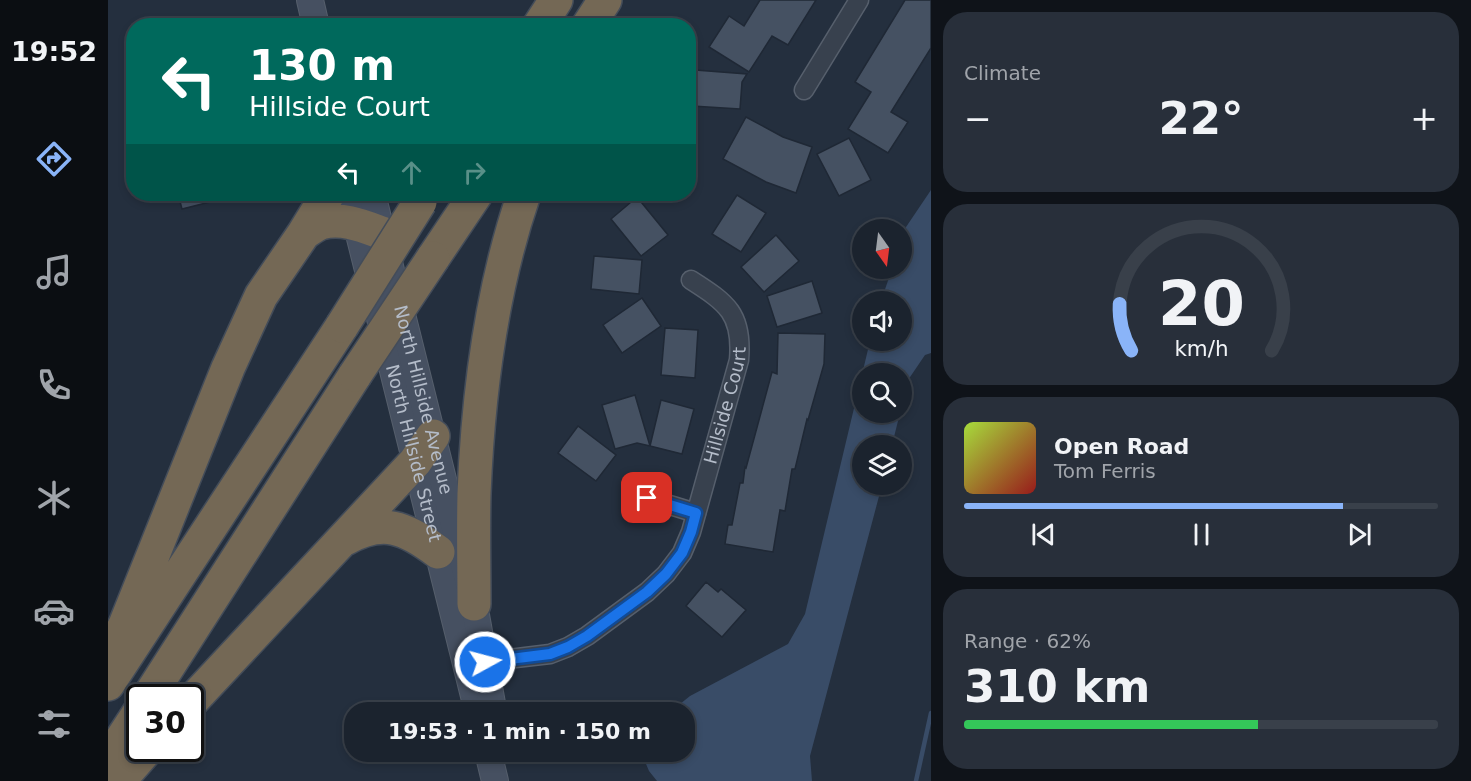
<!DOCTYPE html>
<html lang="en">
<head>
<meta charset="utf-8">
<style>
  :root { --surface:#1b232e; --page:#282f3a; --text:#f1f3f6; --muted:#a0a4aa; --line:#39404a; --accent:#8ab4f8 }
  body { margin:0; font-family:"DejaVu Sans",sans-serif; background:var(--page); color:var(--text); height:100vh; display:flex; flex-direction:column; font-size:22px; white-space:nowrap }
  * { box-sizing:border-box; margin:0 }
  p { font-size:20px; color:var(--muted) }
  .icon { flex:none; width:33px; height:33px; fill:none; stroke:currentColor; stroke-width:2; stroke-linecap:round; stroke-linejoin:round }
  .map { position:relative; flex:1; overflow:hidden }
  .side { display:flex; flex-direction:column; gap:12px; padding:12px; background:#0f1319; width:540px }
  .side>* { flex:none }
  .top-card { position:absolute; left:18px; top:18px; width:570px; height:183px; border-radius:24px; box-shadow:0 3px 9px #0003,0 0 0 2px var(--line); background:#00695c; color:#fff; overflow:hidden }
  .needle { width:39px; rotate:166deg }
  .controls { position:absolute; left:744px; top:219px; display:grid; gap:12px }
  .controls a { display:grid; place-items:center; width:60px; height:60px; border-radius:50%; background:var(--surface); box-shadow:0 3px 9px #0003,0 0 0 2px var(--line); font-size:30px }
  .speed { position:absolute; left:18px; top:684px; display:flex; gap:12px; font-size:30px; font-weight:700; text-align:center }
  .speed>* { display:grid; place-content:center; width:78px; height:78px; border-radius:50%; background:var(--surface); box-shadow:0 3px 9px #0003,0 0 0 2px var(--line); line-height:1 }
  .speed .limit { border:3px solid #111; border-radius:9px; background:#fff; color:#111 }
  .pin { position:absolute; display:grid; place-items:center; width:51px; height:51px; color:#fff; margin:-26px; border-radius:12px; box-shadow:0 3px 9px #0006 }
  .me { position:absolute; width:66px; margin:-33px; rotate:83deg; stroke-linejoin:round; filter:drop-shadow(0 0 4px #0008) }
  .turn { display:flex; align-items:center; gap:21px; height:126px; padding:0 24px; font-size:27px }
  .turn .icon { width:78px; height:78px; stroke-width:2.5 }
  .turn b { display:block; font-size:42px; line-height:51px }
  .lanes { display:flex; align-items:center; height:57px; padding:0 24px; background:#0003; justify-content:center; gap:30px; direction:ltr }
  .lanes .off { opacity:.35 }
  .big { font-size:45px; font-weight:800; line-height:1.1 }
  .side .tile { flex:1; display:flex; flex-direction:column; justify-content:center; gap:9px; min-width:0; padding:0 21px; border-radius:24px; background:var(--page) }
  .side .dial { align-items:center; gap:0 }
  .dial svg { height:156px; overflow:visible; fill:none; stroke:var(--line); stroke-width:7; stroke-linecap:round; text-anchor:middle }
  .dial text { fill:var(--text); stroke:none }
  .song { display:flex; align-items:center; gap:18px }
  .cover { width:72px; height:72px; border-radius:9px; background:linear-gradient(135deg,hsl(80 70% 55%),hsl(0 70% 35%)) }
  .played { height:6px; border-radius:3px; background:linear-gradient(90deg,var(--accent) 80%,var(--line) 80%) }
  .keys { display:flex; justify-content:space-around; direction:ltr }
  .heat { display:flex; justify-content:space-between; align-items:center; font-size:33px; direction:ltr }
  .charge { height:9px; border-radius:4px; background:linear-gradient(90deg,#34c759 62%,var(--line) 0) }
  .trip { position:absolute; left:236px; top:702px; width:351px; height:60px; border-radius:24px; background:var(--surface); box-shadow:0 3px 9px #0003,0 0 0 2px var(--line); font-weight:800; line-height:60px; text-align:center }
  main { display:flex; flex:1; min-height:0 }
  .menu { display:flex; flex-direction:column; width:108px; justify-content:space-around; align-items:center; background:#0b0e12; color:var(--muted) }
  .menu .icon { width:42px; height:42px }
  .menu .selected { color:var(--accent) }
  .menu b { font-size:27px; color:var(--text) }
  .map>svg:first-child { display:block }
  .water { fill:#394c67 }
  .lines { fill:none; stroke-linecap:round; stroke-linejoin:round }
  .stream { stroke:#394c67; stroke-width:4.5 }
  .building { fill:#455162; stroke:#1f2835; stroke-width:1.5 }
  .street-casing { stroke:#565f6c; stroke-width:21 }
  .secondary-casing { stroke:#565f6c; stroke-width:28 }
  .highway-casing { stroke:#434c59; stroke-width:36 }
  .street { stroke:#38414e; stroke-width:18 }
  .secondary { stroke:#465061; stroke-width:26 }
  .highway { stroke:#746855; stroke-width:33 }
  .highway-bridge-casing { stroke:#434c59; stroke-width:36; stroke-linecap:butt }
  .highway-bridge { stroke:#746855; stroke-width:33 }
  .route-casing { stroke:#114b97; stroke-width:15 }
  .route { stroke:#1a73e8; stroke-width:10 }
  .labels { text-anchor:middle; stroke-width:5; stroke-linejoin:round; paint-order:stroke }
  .street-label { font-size:18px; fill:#b4bcc9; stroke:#1d2633 }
</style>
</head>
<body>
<main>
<nav class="menu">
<b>19:52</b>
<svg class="icon selected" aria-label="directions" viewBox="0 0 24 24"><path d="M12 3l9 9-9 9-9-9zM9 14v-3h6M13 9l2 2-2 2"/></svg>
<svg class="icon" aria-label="music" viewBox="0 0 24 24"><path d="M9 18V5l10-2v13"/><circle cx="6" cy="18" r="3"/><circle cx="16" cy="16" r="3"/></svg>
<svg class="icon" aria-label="phone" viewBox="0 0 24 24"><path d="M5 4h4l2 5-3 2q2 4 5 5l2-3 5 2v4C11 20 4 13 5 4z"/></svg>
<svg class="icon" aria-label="climate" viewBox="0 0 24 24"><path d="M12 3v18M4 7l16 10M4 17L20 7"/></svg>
<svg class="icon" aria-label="car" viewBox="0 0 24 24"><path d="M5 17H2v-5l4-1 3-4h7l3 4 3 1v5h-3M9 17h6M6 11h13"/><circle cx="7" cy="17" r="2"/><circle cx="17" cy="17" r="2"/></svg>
<svg class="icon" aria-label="filters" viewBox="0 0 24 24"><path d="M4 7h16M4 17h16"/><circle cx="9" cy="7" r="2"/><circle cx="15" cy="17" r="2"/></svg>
</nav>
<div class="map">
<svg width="823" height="781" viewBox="0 0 823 781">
  <rect width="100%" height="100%" fill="#242f3e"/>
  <!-- water -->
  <path class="water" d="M823,190V353L817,355L798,383L794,406V374H754V412L792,413L784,445L754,446V484L774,485L702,756L704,781H549L541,771L533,752H576V712H562L582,696L680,644L697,614L762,341L794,340V302L773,301L784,269L794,268V239L796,230Z"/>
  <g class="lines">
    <!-- stream -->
    <path class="stream" d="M808,781L823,713"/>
  </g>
  <!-- building -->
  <path class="building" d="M652,0H708L680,45L664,36L641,72L601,47L621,16L636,26Z
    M797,0H823V48L783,112L800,122L780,153L740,129L763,92L747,82Z
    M587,70L639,74L634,82L632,109L584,106Z
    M638,117L675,137L704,147L688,193L658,182L615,159Z
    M741,138L763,180L731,196L709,154Z
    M70,194H118V198L74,209Z
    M629,195L658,213L633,252L604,234Z
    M529,197L560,235L533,256L503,219Z
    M668,235L691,261L656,292L633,267Z
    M486,256L534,260L531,294L483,289Z
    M704,281L714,313L669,327L659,296Z
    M534,298L553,326L514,353L495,325Z
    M557,328L590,330L587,378L553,375Z
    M670,333L717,334L716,364L700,420L699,419L687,469H684L677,511L672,510L665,552L617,544L620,525H624L632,483H635L637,467L638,468L664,372L669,374Z
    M527,395L542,446L529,443L507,449L494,405Z
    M553,400L586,409L574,454L542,446Z
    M470,426L508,455L488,481L450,453Z
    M598,582L610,592L613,589L638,610L614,637L578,606Z"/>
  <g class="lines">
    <defs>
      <g id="street">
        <path d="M696,90L751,0"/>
        <path d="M539,498L588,513"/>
        <path id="s1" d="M366,663L442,654L460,647L479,636L539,592L558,574L574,553L583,532L631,360C635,314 619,303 583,280"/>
      </g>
      <g id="secondary">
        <path d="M202,0L208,26"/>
        <path id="s2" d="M241,194L370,712"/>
        <path id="s3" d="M264,194L366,604L385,709"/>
        <path d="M380,752L387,781"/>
      </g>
      <path id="highway" d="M431,26L448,0
        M480,26L497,0
        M196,233C201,230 207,225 213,223C234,217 255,226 274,233
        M325,258L368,194
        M237,539C275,518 297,527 330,552
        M366,604C366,567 365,531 366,494C370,393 383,290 416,194
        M0,657L17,625L120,368L153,296L196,233L220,194
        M0,684L234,326
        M40,698L247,375
        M82,703L307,462L325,436
        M0,760L32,711
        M11,781L40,748"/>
    </defs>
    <!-- street casing -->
    <use href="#street" class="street-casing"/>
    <!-- secondary casing -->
    <use href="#secondary" class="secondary-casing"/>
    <!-- highway casing -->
    <use href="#highway" class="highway-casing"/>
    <!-- street -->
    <use href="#street" class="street"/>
    <!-- secondary -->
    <use href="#secondary" class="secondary"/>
    <!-- highway -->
    <use href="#highway" class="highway"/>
    <defs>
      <path id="highway-bridge" d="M234,326L312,202
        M247,375L325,258"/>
    </defs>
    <!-- highway-bridge casing -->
    <use href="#highway-bridge" class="highway-bridge-casing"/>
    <!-- highway-bridge -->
    <use href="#highway-bridge" class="highway-bridge"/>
  </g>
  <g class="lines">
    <defs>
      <path id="route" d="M377,662L442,654L460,647L479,636L539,592L558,574L574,553L583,532L588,513L539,498"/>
    </defs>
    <!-- route casing -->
    <use href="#route" class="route-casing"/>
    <!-- route -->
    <use href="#route" class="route"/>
  </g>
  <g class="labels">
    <!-- street labels -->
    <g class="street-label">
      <text dy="6" stroke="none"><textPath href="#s3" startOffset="212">North Hillside Avenue</textPath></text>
      <text dy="6" stroke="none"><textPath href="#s1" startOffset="399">Hillside Court</textPath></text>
      <text dy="6" stroke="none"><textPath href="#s2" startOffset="267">North Hillside Street</textPath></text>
    </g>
  </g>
</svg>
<div class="controls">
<a><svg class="needle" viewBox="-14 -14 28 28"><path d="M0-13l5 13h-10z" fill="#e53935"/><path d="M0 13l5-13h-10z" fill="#a0a4aa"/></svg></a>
<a><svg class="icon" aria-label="sound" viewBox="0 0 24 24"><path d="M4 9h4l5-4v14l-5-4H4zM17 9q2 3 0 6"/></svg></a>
<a><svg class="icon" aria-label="search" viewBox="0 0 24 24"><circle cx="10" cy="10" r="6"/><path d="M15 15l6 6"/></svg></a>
<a><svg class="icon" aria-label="layers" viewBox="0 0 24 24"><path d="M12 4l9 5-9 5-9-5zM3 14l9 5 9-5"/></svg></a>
</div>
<div class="speed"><div class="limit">30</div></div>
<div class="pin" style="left:539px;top:498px;background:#d93025"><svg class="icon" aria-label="arrive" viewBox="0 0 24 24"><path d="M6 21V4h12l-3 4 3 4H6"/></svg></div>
<svg class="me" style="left:377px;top:662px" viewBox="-20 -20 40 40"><circle r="17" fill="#1a73e8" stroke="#fff" stroke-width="3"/><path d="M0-11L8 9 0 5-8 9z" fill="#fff"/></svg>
<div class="trip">19:53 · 1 min · 150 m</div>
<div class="top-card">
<div class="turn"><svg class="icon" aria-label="left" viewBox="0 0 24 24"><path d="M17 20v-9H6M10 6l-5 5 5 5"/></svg><div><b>130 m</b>Hillside Court</div></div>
<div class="lanes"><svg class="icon" aria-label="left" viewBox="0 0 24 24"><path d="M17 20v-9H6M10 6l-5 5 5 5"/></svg><svg class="icon off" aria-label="ahead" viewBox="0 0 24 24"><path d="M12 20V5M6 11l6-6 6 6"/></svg><svg class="icon off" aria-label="right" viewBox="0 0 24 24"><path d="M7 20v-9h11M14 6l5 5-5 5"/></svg></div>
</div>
</div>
<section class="side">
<div class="tile"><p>Climate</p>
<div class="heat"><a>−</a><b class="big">22°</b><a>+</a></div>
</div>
<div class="tile dial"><svg viewBox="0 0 100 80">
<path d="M14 69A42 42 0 1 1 86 69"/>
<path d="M14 69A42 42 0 0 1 8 45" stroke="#8ab4f8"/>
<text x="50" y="56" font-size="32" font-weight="700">20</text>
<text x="50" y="72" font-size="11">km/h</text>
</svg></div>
<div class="tile">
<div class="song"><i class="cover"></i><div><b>Open Road</b><p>Tom Ferris</p></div></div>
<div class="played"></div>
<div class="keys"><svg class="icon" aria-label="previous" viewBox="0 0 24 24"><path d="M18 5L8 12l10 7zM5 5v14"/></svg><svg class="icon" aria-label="pause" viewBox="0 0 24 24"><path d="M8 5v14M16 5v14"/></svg><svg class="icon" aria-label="next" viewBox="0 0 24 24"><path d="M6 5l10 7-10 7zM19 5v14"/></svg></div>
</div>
<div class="tile"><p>Range · 62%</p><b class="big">310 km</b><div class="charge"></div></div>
</section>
</main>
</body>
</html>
